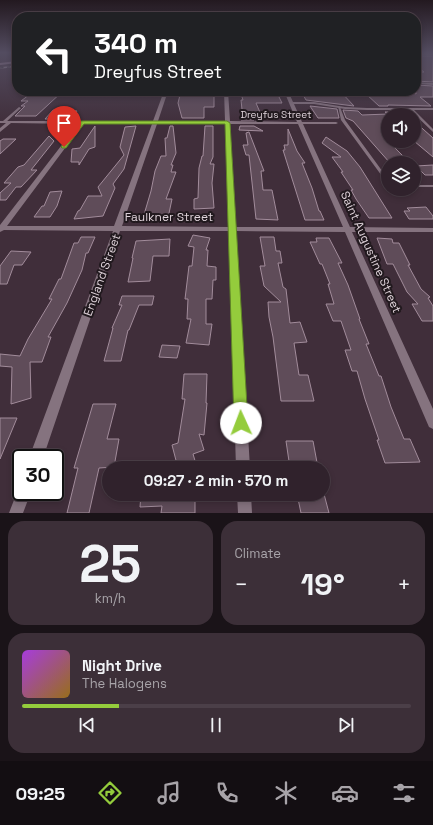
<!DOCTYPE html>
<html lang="en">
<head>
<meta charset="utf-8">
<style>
  :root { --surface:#30222c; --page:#3c2f38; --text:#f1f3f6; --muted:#a8a4a9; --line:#4b3f48; --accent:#94cc3c }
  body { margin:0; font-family:"Space Grotesk",sans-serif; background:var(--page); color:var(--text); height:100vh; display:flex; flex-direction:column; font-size:15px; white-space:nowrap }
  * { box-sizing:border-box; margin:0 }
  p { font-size:13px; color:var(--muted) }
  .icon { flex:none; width:22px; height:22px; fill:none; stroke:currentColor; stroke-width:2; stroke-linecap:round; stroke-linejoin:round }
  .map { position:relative; height:513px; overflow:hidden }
  .panel { display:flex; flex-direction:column; gap:8px; padding:8px; background:#1a1318; flex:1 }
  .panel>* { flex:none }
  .top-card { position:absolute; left:12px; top:12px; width:409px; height:84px; border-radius:16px; box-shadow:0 2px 6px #0003,0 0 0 1px var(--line); background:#202124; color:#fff; overflow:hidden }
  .fabs { position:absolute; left:381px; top:108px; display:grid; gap:8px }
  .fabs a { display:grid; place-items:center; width:40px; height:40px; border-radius:50%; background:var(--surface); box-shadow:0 2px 6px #0003,0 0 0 1px var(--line); font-size:20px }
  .speed { position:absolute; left:12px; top:449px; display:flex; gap:8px; font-size:20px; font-weight:700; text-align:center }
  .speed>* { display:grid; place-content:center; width:52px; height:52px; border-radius:50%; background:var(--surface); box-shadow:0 2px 6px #0003,0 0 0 1px var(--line); line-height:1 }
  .speed .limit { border:2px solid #111; border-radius:6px; background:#fff; color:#111 }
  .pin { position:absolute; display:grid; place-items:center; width:34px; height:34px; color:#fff; margin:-41px -17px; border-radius:50% 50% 50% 0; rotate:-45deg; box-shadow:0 0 4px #0007 }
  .pin .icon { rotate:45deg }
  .me { position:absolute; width:44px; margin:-22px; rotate:358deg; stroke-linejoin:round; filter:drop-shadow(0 0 3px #0008) }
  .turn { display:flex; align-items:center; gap:14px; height:84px; padding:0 16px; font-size:18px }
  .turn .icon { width:52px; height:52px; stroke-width:2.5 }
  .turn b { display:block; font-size:28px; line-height:34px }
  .big { font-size:30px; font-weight:600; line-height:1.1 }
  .panel .widget { flex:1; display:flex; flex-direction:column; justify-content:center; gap:6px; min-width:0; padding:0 14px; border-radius:16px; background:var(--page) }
  .panel .dial { align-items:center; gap:0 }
  .dial b { font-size:52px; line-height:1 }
  .song { display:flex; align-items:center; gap:12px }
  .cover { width:48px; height:48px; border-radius:6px; background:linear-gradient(135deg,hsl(280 70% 55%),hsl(40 70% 35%)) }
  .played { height:4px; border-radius:2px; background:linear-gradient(90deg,var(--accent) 25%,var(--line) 25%) }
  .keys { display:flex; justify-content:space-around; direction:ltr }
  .heat { display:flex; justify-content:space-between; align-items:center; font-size:22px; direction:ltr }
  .panel .tiles { flex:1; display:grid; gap:8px; grid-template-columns:1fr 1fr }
  .widget:last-child { grid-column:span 2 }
  .trip { position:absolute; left:102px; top:461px; width:228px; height:40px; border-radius:20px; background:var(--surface); box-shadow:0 2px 6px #0003,0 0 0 1px var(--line); font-weight:600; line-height:40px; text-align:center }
  .tabs { display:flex; height:64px; justify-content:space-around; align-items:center; background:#130e12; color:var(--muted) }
  .tabs .icon { width:28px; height:28px }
  .tabs .current { color:var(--accent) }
  .tabs b { font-size:18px; color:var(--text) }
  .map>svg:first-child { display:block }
  .building { fill:#5f4c59; stroke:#a28c9b }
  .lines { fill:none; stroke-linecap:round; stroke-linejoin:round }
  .lane { fill:#85737f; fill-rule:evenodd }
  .street { fill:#85737f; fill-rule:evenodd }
  .secondary { fill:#b395a9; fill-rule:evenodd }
  .rail-casing { stroke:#ab9da6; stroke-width:1.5 }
  .rail { stroke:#21191e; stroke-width:1; stroke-dasharray:3.5; stroke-linecap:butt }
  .route { fill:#94cc3c; stroke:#608527 }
  .labels { text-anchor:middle; stroke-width:4; stroke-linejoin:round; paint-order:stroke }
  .far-street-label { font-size:10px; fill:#dfd3da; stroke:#21191e }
  .street-label { font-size:12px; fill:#dfd3da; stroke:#21191e }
</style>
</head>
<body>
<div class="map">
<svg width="433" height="513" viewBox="0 0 433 513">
  <rect width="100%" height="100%" fill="#402e3a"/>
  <!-- building -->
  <path class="building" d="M416,56H433V82L416,81V72H424L416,66Z
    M416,85L433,86V97H420L431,106L388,105V106H379L365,93H367L366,91H411L416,94Z
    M34,91H63L36,116H15L25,106H21L28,101H21Z
    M181,91H214V107H204V118H182L178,103Z
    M240,91H249L250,94L274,91L277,93L282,103H256L262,117H255L254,120H241L242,118L243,119L241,100H243Z
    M301,91H340L354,106L306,100Z
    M310,106L337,109L339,118H318Z
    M53,110H68L77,111L71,119H45Z
    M343,110L358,111L362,115L388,114L385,112H388V141L410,163H390L353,121L346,118Z
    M414,121L433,138V157L414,141Z
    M95,126V147L89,149L79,165V162H71L72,149L80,148Z
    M136,126L124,169L113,184L115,188L103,216L74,219L78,211L80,210L88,196H102L98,187L124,155L120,147L125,127Z
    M170,126H173L176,153L171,165H173L171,172H176L166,199H172L168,218H143L151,191L155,171L161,156H166L165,138H167Z
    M205,126H213V157L210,164H214L212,183L214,208L194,209V199L198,198L199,168L202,156H203Z
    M240,126H254L263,131L239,130Z
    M288,129L297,151L305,163H302L312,188L319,211H320L324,220H305L283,150H285L284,145H288Z
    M249,132L264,171H261L263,190H272L278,220L256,219L249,155H246L243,145H248L246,133Z
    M49,136L54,141L31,170H37L21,187H16L6,200H0V193L11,183H4L18,167L24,165Z
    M326,137L347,151L360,167L392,218H369L356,199L351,190H353L341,172H343L332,157H341L322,143Z
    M3,139H16L0,154V141Z
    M433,165V175H425L416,166Z
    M62,191L57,206L50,217H34L42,206H44L50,192Z
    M426,207L433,216V219H409L404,211H410L407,208Z
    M193,235L210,238L206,250H208L207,266L216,267V280H213L212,299H206V324H212L209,345L186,343L191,319H187L188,299H185L189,266H192L194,247L188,246Z
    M81,237H95L88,253H86L82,270L67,303L48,337H51L42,362H30L31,398L11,404L12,367L0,366V354L20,356L28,339L52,299H49L59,279H61L74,243H78Z
    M260,237H274L276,251H280L282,263H278L283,287L286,289L290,323L300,322L307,342L294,343L299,375H308L314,401H281L273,337L269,317L268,302H281L264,286L260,266H265Z
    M316,238H329L342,263H338L348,285L360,319H359L369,344H366L379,376H381L391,407L404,439H410L420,462L385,463L377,440H379L365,399L357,371H352L345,350H351L341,321H333L326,304H334L328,284H330L322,264H320L310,242H317Z
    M377,238L392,239L393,243H399L410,265H408L421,289L430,297L428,298L433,306V321H422L412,304H418L407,292L393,264H387Z
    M170,239L169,256H153L150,281L128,282L133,258H132L136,241Z
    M11,251L31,252L22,265H14L7,284H0V266Z
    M122,296H154L152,305H139L129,330H128L121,361H104L113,328H112L122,305H119Z
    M162,345L180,346L177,358L159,357Z
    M184,374H207L206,403H207L204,435L199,434L204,450L193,454L196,464L186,468H178L172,445L178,443L185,399H182Z
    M93,404H116L107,439H119L114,467L99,468L89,513H67L78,468H74Z
    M0,418H17L0,459Z
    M286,441H313L318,468H290Z
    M141,494H195V513H161L162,506L140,507Z
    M297,494H324L329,513H301Z"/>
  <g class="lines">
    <!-- lane -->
    <path class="lane" d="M416,53H433V55H416Z
      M338,106L340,107L345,120L388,179V183H387L341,120Z
      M19,107L21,108L5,123H3V121Z
      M410,108H412L433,129V132L410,110Z
      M414,185H433V187H414Z"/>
    <!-- street -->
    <path class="street" d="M416,82L433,83V85L417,84Z
      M164,91H168L158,121H225L224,91H228L230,121L297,122L284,91H288L293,102H314L345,107L367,108H433V110H367L345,109L314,104H294L302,122H336L338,123L336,124H303L350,227L433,228V232H352L433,409V429L429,427L345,232L236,231L250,468H236L229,231H120L43,458H29L113,231L4,230L0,232V225L78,124L11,123L0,132V128L6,123H0V121H153ZM83,124H152L114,226H7ZM157,124H225L229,227L122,226ZM230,124H298L343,227H236Z
      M21,486V492H31L23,513H9L19,487Z
      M237,494H251L252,513H238Z"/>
    <!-- secondary -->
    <path class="secondary" d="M17,61V63L0,65V63Z"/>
    <defs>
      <path id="rail" d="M0,68L17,66"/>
    </defs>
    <!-- rail casing -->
    <use href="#rail" class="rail-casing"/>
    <!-- rail -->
    <use href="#rail" class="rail"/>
  </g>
  <!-- sky -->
  <linearGradient id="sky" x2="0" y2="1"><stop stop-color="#231920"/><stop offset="0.42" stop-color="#534c60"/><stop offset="1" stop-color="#534c60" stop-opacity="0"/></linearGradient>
  <rect width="433" height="125" fill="url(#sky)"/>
  <!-- route -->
  <path class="route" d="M80,121H227L230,123L248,423L246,428L241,430L236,428L234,423L225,124H84L66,148H62L61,147Z"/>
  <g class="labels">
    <!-- far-street labels -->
    <g class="far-street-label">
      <text x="276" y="118">Dreyfus Street</text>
    </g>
    <!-- street labels -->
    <g class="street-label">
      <text x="169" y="221">Faulkner Street</text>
      <text transform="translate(371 252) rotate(66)" y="4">Saint Augustine Street</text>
      <text transform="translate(102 275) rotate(-70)" y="4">England Street</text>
    </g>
  </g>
</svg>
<div class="fabs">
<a><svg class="icon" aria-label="sound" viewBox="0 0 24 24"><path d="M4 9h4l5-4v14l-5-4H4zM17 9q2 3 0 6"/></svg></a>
<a><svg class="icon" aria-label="layers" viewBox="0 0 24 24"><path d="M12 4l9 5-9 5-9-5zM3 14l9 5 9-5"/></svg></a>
</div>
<div class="speed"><div class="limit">30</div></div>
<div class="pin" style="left:64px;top:147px;background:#d93025"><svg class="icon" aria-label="arrive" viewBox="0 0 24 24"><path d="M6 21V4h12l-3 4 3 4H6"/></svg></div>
<svg class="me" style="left:241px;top:423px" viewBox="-20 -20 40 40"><circle r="19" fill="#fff"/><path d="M0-13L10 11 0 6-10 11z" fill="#94cc3c"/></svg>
<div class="trip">09:27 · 2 min · 570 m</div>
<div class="top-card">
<div class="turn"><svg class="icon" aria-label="left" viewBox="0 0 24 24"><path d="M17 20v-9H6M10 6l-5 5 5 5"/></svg><div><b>340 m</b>Dreyfus Street</div></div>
</div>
</div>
<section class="panel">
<div class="tiles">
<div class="widget dial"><b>25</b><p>km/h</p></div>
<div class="widget"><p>Climate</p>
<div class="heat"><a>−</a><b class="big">19°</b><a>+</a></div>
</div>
<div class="widget">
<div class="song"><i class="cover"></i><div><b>Night Drive</b><p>The Halogens</p></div></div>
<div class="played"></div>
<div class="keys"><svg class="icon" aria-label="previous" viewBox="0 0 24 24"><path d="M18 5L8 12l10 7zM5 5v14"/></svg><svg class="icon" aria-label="pause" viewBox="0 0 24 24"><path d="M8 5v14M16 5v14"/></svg><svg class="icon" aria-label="next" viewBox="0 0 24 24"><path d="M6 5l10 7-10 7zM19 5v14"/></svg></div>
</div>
</div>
</section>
<nav class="tabs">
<b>09:25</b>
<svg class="icon current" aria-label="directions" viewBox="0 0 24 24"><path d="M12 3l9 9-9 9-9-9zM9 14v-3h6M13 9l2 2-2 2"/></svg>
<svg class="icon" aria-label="music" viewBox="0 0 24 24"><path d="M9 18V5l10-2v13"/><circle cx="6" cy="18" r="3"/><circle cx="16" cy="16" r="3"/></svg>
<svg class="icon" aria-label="phone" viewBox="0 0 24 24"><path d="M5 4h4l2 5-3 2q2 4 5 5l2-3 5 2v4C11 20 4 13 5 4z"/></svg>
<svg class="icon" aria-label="climate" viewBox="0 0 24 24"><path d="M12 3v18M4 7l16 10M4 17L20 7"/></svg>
<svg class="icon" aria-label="car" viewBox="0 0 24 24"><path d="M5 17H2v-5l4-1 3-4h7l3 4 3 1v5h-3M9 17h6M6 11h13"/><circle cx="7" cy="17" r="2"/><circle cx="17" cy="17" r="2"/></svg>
<svg class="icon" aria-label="filters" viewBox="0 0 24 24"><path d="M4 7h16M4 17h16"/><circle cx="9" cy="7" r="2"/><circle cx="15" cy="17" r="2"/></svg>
</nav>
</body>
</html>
